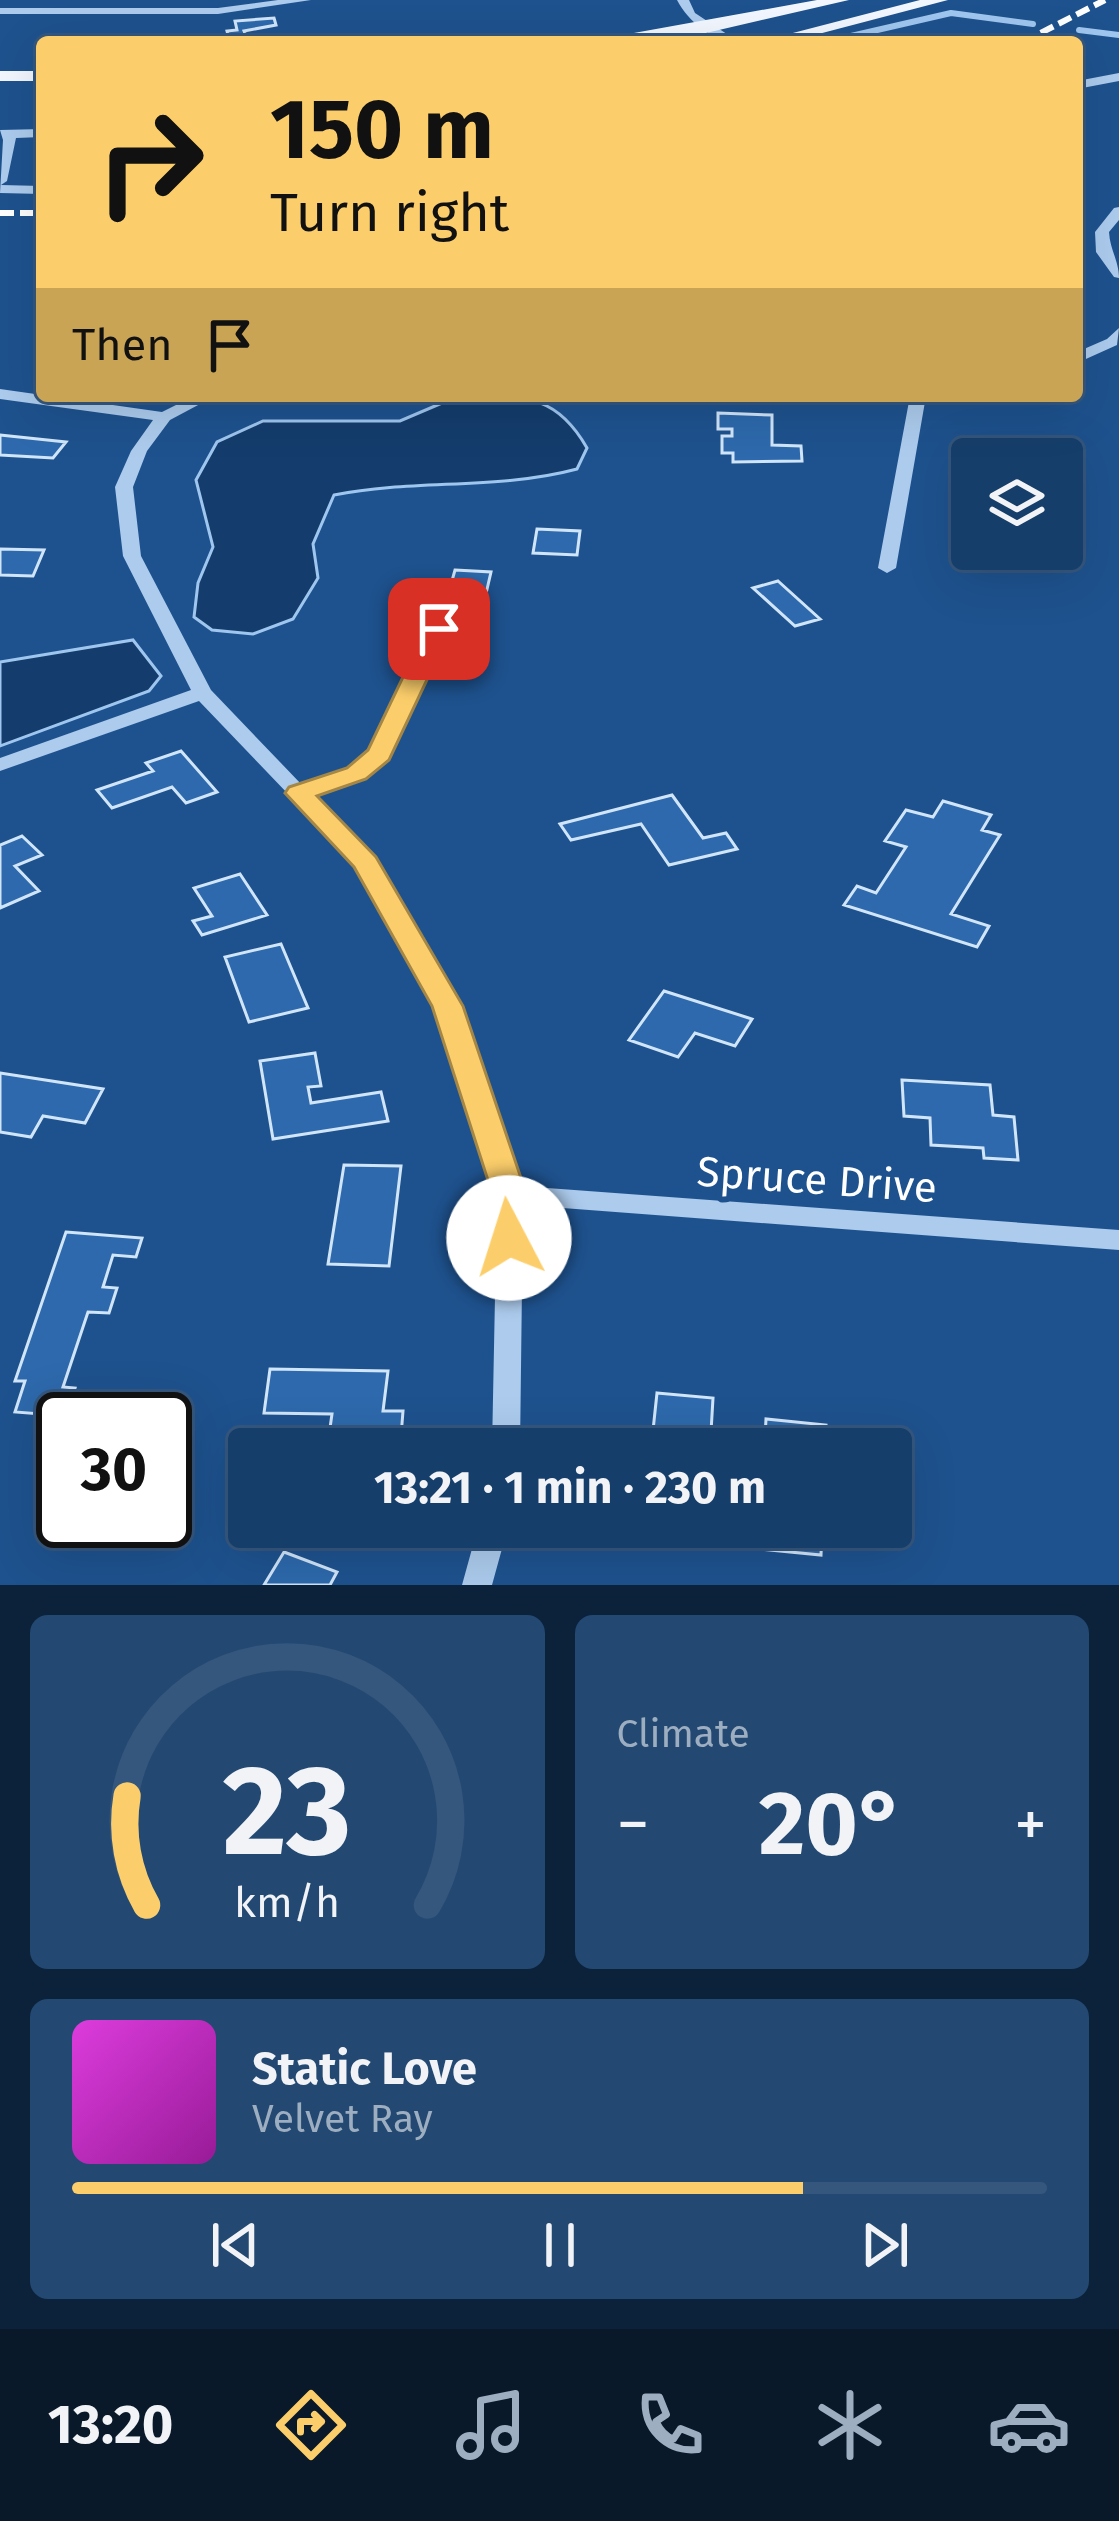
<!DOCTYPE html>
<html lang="en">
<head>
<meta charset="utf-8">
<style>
  :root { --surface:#163e6a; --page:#234972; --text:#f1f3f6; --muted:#9eaec1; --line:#35577e; --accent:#fcce6b }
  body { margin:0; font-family:"Fira Sans",sans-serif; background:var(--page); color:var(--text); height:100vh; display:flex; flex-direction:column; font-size:45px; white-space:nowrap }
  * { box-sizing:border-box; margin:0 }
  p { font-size:39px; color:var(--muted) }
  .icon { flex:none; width:66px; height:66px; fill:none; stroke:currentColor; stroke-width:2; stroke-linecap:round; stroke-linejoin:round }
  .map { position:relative; height:1585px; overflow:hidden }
  .drawer { display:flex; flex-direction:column; gap:30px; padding:30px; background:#0c223a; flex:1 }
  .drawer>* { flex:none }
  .top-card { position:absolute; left:36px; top:36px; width:1047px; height:366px; border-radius:12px; box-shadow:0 12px 48px #0002,0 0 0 3px var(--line); background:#fcce6b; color:#111; overflow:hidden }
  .buttons { position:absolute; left:951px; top:438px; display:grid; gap:24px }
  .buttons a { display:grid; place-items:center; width:132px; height:132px; border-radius:12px; background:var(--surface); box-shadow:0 12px 48px #0002,0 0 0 3px var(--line); font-size:60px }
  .speed { position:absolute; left:36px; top:1392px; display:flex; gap:24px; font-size:60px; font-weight:700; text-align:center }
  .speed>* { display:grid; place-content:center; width:156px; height:156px; border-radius:50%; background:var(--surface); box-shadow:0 12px 48px #0002,0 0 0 3px var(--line); line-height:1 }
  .speed .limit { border:6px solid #111; border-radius:18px; background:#fff; color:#111 }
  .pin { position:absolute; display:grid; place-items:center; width:102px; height:102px; color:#fff; margin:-51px; border-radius:24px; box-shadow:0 6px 18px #0006 }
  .me { position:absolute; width:132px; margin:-66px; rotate:355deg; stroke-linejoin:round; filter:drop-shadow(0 0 9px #0008) }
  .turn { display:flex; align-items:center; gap:42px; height:252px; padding:0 36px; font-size:54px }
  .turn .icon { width:156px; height:156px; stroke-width:2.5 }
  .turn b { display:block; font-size:84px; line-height:102px }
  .then { display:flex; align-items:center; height:114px; padding:0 36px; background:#0003; gap:24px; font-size:45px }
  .big { font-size:90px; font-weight:700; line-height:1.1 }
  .drawer .widget { flex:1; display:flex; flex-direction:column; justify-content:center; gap:18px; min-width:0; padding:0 42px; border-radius:18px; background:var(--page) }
  .drawer .dial { align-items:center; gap:0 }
  .dial svg { height:312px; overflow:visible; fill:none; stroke:var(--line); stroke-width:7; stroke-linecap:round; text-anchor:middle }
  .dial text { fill:var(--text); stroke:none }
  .song { display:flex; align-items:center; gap:36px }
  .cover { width:144px; height:144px; border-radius:18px; background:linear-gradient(135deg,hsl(300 70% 55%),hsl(300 70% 35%)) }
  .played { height:12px; border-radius:6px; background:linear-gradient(90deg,var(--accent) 75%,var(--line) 75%) }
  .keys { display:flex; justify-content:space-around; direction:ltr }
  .heat { display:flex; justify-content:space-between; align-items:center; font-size:66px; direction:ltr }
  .drawer .tiles { flex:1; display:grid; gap:30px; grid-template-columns:1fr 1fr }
  .widget:last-child { grid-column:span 2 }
  .trip { position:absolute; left:228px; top:1428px; width:684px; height:120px; border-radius:12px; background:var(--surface); box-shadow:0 12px 48px #0002,0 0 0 3px var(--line); font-weight:700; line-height:120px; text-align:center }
  .tab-bar { display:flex; height:192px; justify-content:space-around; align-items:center; background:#09192a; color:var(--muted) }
  .tab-bar .icon { width:84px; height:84px }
  .tab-bar .current { color:var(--accent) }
  .tab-bar b { font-size:54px; color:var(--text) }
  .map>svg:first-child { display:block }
  .water { fill:#143d6d; stroke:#9fc6ef; stroke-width:3 }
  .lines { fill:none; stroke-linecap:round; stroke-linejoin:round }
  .stream { stroke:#9fc6ef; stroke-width:6 }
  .building { fill:#2d69ac; stroke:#d1e5f9; stroke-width:3 }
  .minor { fill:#accbed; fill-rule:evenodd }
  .major { fill:#f2f7ff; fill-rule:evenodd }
  .rail { stroke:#fff; stroke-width:6; stroke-dasharray:14 6; stroke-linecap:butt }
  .route { fill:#fcce6b; stroke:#a48646; stroke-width:3 }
  .labels { text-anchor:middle; stroke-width:12; stroke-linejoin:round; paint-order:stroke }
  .near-street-label { font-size:42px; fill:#fff; stroke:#1e528e }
</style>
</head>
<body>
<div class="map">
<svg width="1119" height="1585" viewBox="0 0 1119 1585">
  <rect width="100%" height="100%" fill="#1e528e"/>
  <!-- water -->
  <path class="water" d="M474,396C528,396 558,397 587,448L577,469C499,490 415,479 334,495L313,544L318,578L293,619L253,634L212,630L194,617L198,583L213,547L196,480L217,442L263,421H400L442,403Z
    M133,640L161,676L149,691L0,746V662Z"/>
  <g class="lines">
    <!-- stream -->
    <path class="stream" d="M1079,30L1119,35
      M825,42L951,13L1033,24"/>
  </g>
  <!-- building -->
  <path class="building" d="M274,18L276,25L244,31L248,41L230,42L227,31L237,30L235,21Z
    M718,413L772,415V445L801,446L802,461L733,462V453H722V436H732V429H718Z
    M0,435L66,442L53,458L0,455Z
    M537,529L580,531L577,555L533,553Z
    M0,549L44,550L33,576L0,575Z
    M455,570L491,572L482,611L444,609Z
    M778,581L820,619L795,626L753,588Z
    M181,751L217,792L186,803L172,787L112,808L97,790L153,771L146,763Z
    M672,795L703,838L726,833L737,849L669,865L641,824L571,840L560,824Z
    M943,801L991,815L982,830L1000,835L951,914L989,926L977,947L844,905L857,886L876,893L906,847L885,841L906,810L933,817Z
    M22,836L42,855L15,866L39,891L0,908V845Z
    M240,874L267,915L202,935L193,921L212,916L194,888Z
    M281,944L308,1008L249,1022L225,957Z
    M664,991L752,1019L735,1046L695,1033L678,1057L629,1040Z
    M315,1053L321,1086L308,1087L311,1103L381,1092L388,1121L273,1139L260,1061Z
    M0,1073L103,1089L85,1123L43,1116L31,1137L0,1132Z
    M902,1080L990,1085L993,1115L1014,1117L1018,1160L984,1158L983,1148L931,1145L930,1118L904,1116Z
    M344,1165L401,1166L389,1266L328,1264Z
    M66,1232L142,1238L136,1257L113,1255L103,1287L117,1288L109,1313L88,1312L63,1387L75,1388L66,1416L15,1412L25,1381H15Z
    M270,1369L388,1371L383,1411H403L400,1449H327L332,1414L264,1413Z
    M657,1393L713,1398L711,1432L765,1437L766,1419L826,1425L825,1449H651Z
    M751,1527H822L821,1555L750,1548Z
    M284,1552L337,1572L330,1585H264Z"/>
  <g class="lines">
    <!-- minor -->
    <path class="minor" d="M278,0H311L218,14H0V8H218Z
      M677,0H689L695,13L739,42C714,42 688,22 677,0Z
      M1119,73V81L1077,89V81Z
      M42,129V137L16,138L7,181L1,185L42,186V194L0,193L3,140L0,130Z
      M1119,207V220L1109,232C1110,250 1119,261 1119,278L1114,277L1096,252L1095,232L1114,208Z
      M1119,328L1117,345L1077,363V352L1107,339Z
      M0,389L162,412L194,396H215L170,420L147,451L133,487L141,556L211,690L302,785L349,770L371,751L429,629L439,623L449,629L387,758L363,778L313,795L374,858L459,1005L520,1186L1119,1230V1250L523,1205L520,1449H492L497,1195L435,1005L357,866L199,701L0,771V758L191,690L123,556L115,487L131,451L153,420L0,399Z
      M910,396H926L896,568L887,573L878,568Z
      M478,1527H508L492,1585H462Z"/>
    <!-- major -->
    <path class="major" d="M817,0H849L706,33L634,42H584Z
      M920,0H948L788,42H758Z
      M0,71H42V81H0Z"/>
    <!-- rail -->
    <path class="rail" d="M1023,42L1105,0
      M0,213H42"/>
  </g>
  <!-- route -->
  <path class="route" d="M439,622L451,629L389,760L366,779L317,796L376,857L463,1006L527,1196V1238L522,1247L509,1250L497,1247L492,1238L493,1196L432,1006L354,867L285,793L289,787L347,768L368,750L426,629Z"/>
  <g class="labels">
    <!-- near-street labels -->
    <g class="near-street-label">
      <text transform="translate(817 1179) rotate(4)" y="15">Spruce Drive</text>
    </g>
  </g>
</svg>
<div class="buttons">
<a><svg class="icon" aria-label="layers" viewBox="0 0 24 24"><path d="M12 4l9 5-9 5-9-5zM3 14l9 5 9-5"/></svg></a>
</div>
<div class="speed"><div class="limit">30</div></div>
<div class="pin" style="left:439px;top:629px;background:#d93025"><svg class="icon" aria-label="arrive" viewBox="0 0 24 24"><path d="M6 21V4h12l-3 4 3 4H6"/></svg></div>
<svg class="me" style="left:509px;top:1238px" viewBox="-20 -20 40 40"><circle r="19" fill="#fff"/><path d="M0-13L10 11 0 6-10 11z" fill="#fcce6b"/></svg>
<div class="trip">13:21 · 1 min · 230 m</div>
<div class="top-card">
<div class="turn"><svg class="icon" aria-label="right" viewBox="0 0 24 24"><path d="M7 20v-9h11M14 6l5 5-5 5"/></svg><div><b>150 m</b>Turn right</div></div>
<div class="then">Then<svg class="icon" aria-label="arrive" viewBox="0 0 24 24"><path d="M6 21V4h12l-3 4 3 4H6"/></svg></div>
</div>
</div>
<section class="drawer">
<div class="tiles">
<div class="widget dial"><svg viewBox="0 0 100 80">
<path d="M14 69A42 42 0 1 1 86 69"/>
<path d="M14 69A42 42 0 0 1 9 41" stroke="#fcce6b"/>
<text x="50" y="56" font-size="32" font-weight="700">23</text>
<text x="50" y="72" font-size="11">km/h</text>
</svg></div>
<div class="widget"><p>Climate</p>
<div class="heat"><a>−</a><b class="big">20°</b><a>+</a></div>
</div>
<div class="widget">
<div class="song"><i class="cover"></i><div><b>Static Love</b><p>Velvet Ray</p></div></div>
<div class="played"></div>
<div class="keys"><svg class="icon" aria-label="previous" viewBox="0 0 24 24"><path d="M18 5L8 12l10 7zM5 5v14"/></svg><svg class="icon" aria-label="pause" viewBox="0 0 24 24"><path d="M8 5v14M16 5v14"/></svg><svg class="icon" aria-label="next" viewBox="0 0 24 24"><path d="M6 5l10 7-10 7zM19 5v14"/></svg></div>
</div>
</div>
</section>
<nav class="tab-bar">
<b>13:20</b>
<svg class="icon current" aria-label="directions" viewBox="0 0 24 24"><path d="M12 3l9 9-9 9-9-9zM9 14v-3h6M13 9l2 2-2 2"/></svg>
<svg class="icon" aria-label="music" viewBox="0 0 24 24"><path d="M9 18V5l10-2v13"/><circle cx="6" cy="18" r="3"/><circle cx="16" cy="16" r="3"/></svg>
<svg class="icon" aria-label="phone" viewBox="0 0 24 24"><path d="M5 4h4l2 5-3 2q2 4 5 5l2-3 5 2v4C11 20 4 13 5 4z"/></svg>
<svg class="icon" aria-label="climate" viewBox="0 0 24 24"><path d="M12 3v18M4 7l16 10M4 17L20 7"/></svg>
<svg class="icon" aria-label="car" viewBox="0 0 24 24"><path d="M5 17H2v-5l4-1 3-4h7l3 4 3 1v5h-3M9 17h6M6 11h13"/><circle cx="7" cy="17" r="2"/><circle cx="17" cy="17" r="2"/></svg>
</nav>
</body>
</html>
